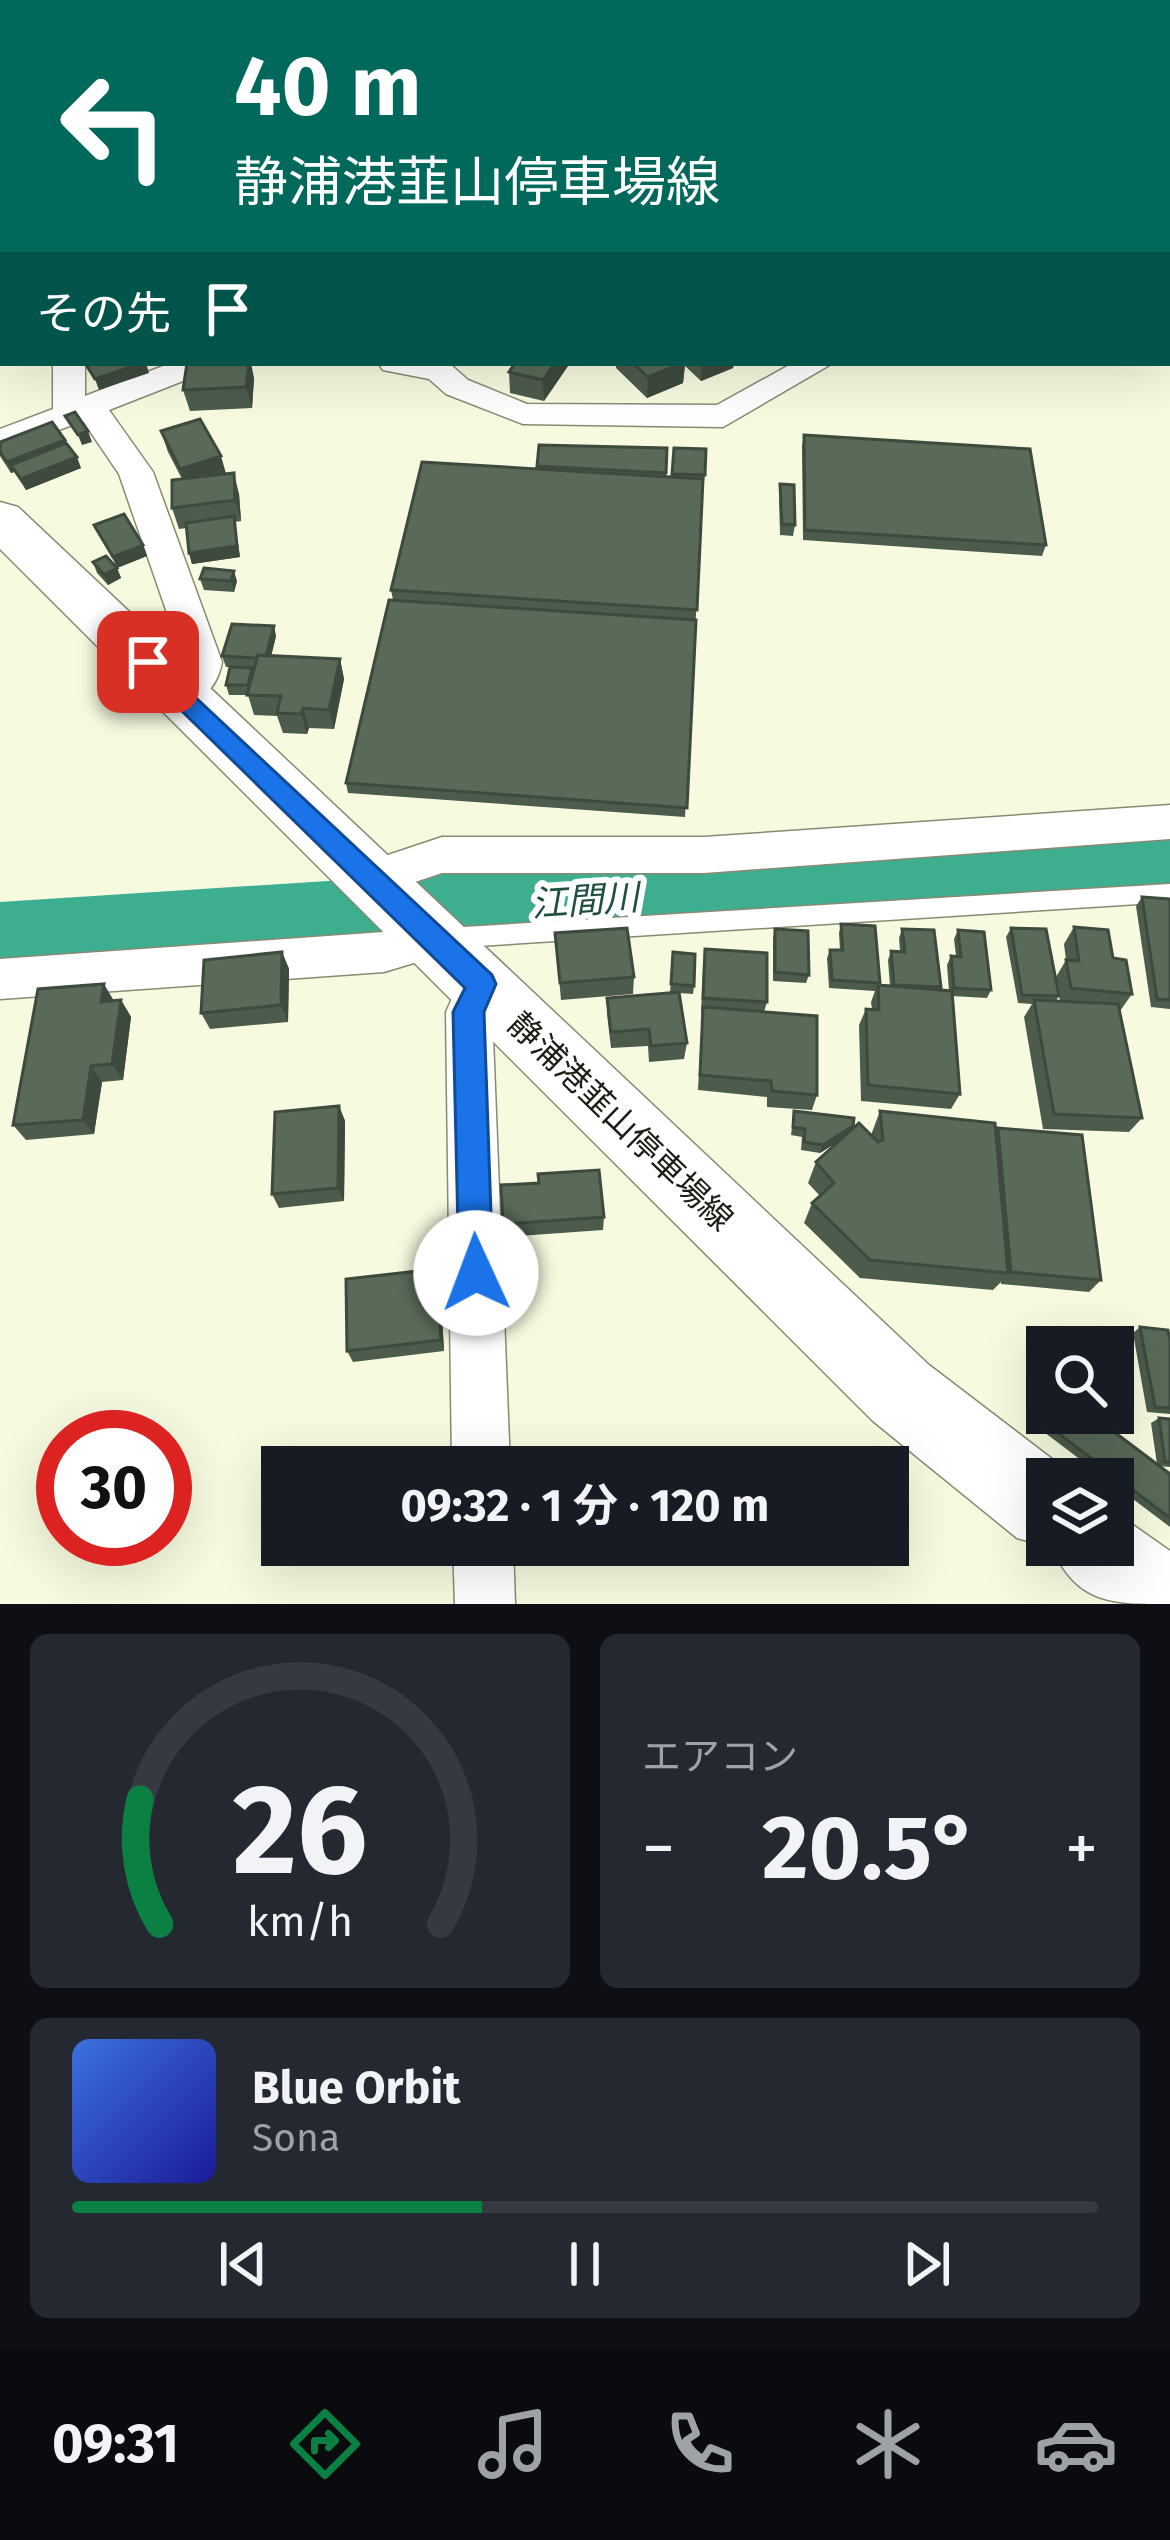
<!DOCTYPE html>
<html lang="ja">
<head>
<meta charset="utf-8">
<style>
  :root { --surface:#171b24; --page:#242831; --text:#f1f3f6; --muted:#9ea1a6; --line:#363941; --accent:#0b8043 }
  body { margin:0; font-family:"Fira Sans","Noto Sans JP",sans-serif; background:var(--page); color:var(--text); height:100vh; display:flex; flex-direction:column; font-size:45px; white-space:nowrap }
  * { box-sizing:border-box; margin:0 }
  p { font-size:39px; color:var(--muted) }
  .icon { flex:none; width:66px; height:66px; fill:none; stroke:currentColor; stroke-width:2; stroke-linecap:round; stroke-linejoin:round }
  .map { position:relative; height:1604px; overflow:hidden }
  .side { display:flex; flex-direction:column; gap:30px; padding:30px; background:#0d0f14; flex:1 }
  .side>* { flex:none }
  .top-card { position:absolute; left:0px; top:0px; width:1170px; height:366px; box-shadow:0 12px 48px #0002; background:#00695c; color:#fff; overflow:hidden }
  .buttons { position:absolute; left:1026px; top:1326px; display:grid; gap:24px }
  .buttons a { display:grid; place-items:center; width:108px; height:108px; border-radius:0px; background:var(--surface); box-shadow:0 12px 48px #0002; font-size:60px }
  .speed { position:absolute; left:36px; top:1410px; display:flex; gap:24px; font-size:60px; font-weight:700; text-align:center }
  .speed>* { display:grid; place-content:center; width:156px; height:156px; border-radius:50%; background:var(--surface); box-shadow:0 12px 48px #0002; line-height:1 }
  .speed .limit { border:18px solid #d22; background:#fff; color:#111 }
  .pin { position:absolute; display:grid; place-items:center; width:102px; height:102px; color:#fff; margin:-51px; border-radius:24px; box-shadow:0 6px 18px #0006 }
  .me { position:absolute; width:132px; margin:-66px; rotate:358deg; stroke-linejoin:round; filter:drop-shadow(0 0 9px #0008) }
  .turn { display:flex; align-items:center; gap:42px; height:252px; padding:0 36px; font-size:54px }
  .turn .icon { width:156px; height:156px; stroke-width:2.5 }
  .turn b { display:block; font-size:84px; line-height:102px }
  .then { display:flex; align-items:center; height:114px; padding:0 36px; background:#0003; gap:24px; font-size:45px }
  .big { font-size:90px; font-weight:700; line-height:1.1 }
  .side .card { flex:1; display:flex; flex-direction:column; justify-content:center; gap:18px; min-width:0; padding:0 42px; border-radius:18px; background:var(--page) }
  .side .dial { align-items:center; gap:0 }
  .dial svg { height:312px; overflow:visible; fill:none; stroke:var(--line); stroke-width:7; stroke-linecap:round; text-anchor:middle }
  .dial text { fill:var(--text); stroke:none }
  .song { display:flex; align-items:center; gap:36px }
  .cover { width:144px; height:144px; border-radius:18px; background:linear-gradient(135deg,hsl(220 70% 55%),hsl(240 70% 35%)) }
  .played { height:12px; border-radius:6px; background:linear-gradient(90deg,var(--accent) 40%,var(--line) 40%) }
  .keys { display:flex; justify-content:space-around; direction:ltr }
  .heat { display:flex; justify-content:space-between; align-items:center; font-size:66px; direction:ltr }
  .side .tiles { flex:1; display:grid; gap:30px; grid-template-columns:1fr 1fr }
  .card:last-child { grid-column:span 2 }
  .trip { position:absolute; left:261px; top:1446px; width:648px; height:120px; border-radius:0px; background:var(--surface); box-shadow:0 12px 48px #0002; font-weight:700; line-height:120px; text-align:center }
  .tabs { display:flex; height:192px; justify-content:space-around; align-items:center; background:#090b0e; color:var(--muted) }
  .tabs .icon { width:84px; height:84px }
  .tabs .selected { color:var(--accent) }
  .tabs b { font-size:54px; color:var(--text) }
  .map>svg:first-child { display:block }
  .forest { fill:#e8a069 }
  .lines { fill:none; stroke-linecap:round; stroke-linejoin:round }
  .river { fill:#3dae8f; fill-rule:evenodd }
  .service-casing { stroke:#878b72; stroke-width:3 }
  .minor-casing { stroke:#878b72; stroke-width:3 }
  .secondary-casing { stroke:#878b72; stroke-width:3 }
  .service { fill:#fff; fill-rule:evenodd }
  .minor { fill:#fff; fill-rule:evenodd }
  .secondary { fill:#fff; fill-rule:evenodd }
  .wall { fill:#4d5b4c }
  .shaded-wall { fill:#3e4a3e }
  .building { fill:#596a58; stroke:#3e4a3e; stroke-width:3 }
  .route { fill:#1a73e8; stroke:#114b97; stroke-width:3 }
  .labels { text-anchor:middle; stroke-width:12; stroke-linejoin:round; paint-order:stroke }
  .street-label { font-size:33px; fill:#1c1d14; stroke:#fff }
  .water-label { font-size:36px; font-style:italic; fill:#204e40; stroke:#fff }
</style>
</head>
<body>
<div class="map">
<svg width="1170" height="1604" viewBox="0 0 1170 1604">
  <rect width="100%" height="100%" fill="#f6fadf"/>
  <!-- forest -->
  <path class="forest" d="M369,0H1170V128L1167,3Z"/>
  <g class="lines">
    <!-- river -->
    <path class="river" d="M1170,827V895L0,976V902Z"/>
    <defs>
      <path id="service" d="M3,168V177L0,178V169Z
        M1170,884V902L447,948L439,945L436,938L439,931L447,928Z"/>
      <path id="minor" d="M0,252H3V270H0Z
        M1170,276V294L1167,295V277Z
        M53,363H85V396L171,363H216L211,370L109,410L153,472L222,662C217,690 194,713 165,704L159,693L184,662L119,474L83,421L0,452V429L53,409Z
        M378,363L450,364L468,380L527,404L717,405L793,363H833L723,427L523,424L446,394L429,379L383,370Z
        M1170,805V839L704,873H442L373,896L358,891L351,878L358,865L442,837H704Z
        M434,918L450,924L457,938L450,952L384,972L0,999V959L384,932Z
        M481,963L497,969L504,984L492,1012L510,1467H452L446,1012L465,969Z
        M453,1545H513L515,1604H455Z"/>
      <path id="secondary" d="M0,502L18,507L929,1365L1077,1478L1047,1479V1545H1113V1511L1170,1551V1604C1111,1604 1078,1604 1052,1548L1017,1538L873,1421L0,549Z"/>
    </defs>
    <!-- service casing -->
    <use href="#service" class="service-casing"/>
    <!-- minor casing -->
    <use href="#minor" class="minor-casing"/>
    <!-- secondary casing -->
    <use href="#secondary" class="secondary-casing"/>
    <!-- service -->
    <use href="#service" class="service"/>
    <!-- minor -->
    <use href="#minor" class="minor"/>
    <!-- secondary -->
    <use href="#secondary" class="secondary"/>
  </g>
  <!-- wall -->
  <path class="wall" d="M3,215V247H0V218Z
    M515,363H570L544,401L510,393L509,372Z
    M616,363H734L733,368L701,381L685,366L683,383L647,398L616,368Z
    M254,378L252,408L190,411L183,390Z
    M161,431L226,474L239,494L241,521L235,522L240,557L192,564L189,553L187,528L179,529L172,508L182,479L168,452Z
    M804,435L1046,545L1042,556L803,540L802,446Z
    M0,442L66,443L81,468L26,490L14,472L11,473L0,456Z
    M667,448L666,477H672L674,448L705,475L703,486L685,817L348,793L346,783L393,600L391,590L537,469V466Z
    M780,484L795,525L793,536L780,535L779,495Z
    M94,525L143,545L147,556L117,568L121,578L108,585L97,573L93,562L117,567Z
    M200,579L237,581L234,592L204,590Z
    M276,636L271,656L340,659L344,679L334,729L309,728L307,734L283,733L277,716L254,715L248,695H229L226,685L234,667H226L222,656Z
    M1142,897L1170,899V1009L1151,1007L1136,906Z
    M841,924L880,983L879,985L890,986L888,960L891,951H900L899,938L902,929L941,987L940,990L949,991L947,965L951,956H956L954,939L958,930L991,990L987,998L952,996L960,1094L951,1109L861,1101L859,1025L866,1009H872L871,1002L875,991L829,988L827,958L830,950H840L839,933Z
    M1074,927L1113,958L1132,994L1120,1011L1142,1118L1129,1132L1043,1129L1024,1017L1032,1004L1018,1003L1006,937L1011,928L1059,996L1056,1001H1060L1056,977L1066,960L1064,944Z
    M775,929L809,975L806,983L773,981V938Z
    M555,933L634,977L633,994L561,1000Z
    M705,949L767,1002L764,1012L817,1095L812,1110L767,1107V1097L698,1090L702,1014H701L703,966Z
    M282,952L289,969L288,1022L210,1029L201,1013Z
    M673,952L694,986L693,994L679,993L687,1043L684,1059L649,1062L648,1046L611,1048L607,1014V998L670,993Z
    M121,1000L131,1017L123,1080L102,1082L94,1134L26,1140L13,1125L114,1001Z
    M339,1106L345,1121L344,1201L279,1208L272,1194Z
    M794,1111L871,1135L880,1111L996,1131L998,1128L1101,1280L1089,1292L1001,1284V1282L993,1290L860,1278L804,1223L812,1203L820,1196L808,1183L816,1162L842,1139L820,1153L801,1150L802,1137L791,1135Z
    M604,1217L603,1230L505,1237L503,1224Z
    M440,1281L444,1351L353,1362L347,1351Z
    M1140,1327L1170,1342V1414L1147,1412L1133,1333Z
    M1047,1389V1413L1157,1464L1151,1423L1159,1418L1170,1419V1467L1159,1466L1170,1474V1527L1113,1484V1479H1106L1028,1420Z"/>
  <!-- shaded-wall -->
  <path class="shaded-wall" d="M146,363L149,373L99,390L95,379Z
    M249,363H251L254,378L252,408L246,387Z
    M555,363H570L544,401L543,380Z
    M685,363L683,383L647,398L648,377Z
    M703,363H734L733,368L701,381Z
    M88,431L92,442L82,445L78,435Z
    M65,440L69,450L11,465L14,472L11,473L7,462Z
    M221,456L227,477L187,490L180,469Z
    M77,457L81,468L26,490L21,479Z
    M234,473L239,494L241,521L235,500Z
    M234,516L240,557L192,564L189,553Z
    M143,545L147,556L117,568L113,557Z
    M117,568L121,578L108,585L104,575Z
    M234,571L237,581L234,592L231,581Z
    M274,626L276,636L268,669L265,659Z
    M340,659L344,679L334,729L329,710Z
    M303,708L309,728L307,734L301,714Z
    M282,952L289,969L288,1022L281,1005Z
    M104,984L114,1001L101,1002Z
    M121,1000L131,1017L123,1080L112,1064Z
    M91,1066L102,1082L94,1134L83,1120Z
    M339,1106L345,1121L344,1201L338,1188Z
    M853,1126L850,1134L820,1153L823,1145Z
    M436,1269L440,1281L444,1351L441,1340Z"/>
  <!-- building -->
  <path class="building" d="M0,140L3,141V155L1,156Z
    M85,363H143L95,379Z
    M187,363H249L246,387L183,390Z
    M515,363H555L543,380L509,372Z
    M633,363H683L648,377Z
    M75,412L88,431L78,435L65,416Z
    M200,419L221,456L180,469L161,431Z
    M52,422L65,440L7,462L0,452V442Z
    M804,435L1030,449L1046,545L805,530Z
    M66,443L77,457L21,479L11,465Z
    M539,445L667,448L666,473L537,466Z
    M674,448L706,449L705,475L672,474Z
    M422,462L703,479L697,610L391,590Z
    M234,473L235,500L172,508V480Z
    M780,484L794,485L795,525L782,524Z
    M124,514L143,545L113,557L94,525Z
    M234,516L237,546L189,553L186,523Z
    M106,556L117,568L104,575L93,562Z
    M204,568L234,571L231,581L200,579Z
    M389,600L696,620L687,808L346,783Z
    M232,624L274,626L266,656L258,655L257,658L222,656Z
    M258,655L340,659L329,710L303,708L301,714L277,713L281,696L247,695Z
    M230,667L252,668L248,685H226Z
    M1142,897L1170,899V1000L1157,999Z
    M841,924L875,926L880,983L832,980L830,950H843Z
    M1074,927L1108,930L1113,958L1126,960L1132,994L1071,988L1066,960L1079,961Z
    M627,928L634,977L560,983L555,933Z
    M1011,928L1046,929L1059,996L1022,995Z
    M775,929L808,931L809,975L775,972Z
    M902,929L934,930L941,987L894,985L891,951L905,952Z
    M958,930L984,932L991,990L954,988L951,956L961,957Z
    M705,949L767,953V1002L703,998Z
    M282,952L281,1005L201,1013L204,960Z
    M673,952L695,954L694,986L671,984Z
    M104,984L101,1002L121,1000L112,1064L91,1066L83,1120L13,1125L38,989Z
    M878,985L952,991L960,1094L868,1085L866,1009L879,1010Z
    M679,992L687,1043L651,1046L649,1029L611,1032L607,998Z
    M1034,1000L1118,1004L1142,1118L1054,1114Z
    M703,1007L817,1016V1095L772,1091L771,1081L700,1075Z
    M339,1106L338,1188L272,1194L275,1112Z
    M794,1111L854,1118L853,1126L823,1145L804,1142L805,1129L793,1127Z
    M880,1111L995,1123L1008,1273L870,1260L812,1203L834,1183L816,1162L859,1123L878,1142L883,1140Z
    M998,1128L1082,1135L1101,1280L1011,1272Z
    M599,1170L604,1217L503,1224L501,1185L539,1183L538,1174Z
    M436,1269L441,1340L347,1351L346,1279Z
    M1140,1327L1168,1330L1170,1342V1408L1155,1407Z
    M1047,1394V1413H1089L1170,1474V1518L1034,1415Z
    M1159,1418L1170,1419V1462H1165Z"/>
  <!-- route -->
  <path class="route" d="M148,653L492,975L496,984L484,1012L493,1273L488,1285L476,1290L464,1285L459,1273L453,1012L465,988L139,669L135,662Z"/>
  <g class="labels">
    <!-- street labels -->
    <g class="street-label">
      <text transform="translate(621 1121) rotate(44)" y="12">静浦港韮山停車場線</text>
    </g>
    <!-- water labels -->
    <g class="water-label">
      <text transform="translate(585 900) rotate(-4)" y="13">江間川</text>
    </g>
  </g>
</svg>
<div class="buttons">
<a><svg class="icon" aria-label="search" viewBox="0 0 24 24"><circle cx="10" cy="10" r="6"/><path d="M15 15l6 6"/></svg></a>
<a><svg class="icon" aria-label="layers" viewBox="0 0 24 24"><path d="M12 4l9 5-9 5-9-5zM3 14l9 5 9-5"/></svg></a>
</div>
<div class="speed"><div class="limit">30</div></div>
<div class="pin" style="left:148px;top:662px;background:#d93025"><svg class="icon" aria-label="arrive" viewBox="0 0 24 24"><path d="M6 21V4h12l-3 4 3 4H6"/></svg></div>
<svg class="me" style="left:476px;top:1273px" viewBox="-20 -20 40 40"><circle r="19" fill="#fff"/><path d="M0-13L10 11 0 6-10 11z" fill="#1a73e8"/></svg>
<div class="trip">09:32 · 1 分 · 120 m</div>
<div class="top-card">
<div class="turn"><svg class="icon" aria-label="left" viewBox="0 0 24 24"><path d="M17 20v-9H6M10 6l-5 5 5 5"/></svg><div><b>40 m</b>静浦港韮山停車場線</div></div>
<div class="then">その先<svg class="icon" aria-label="arrive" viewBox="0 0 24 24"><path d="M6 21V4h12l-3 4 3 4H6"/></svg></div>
</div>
</div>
<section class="side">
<div class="tiles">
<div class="card dial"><svg viewBox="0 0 100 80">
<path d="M14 69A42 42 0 1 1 86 69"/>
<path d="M14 69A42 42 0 0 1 9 37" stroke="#0b8043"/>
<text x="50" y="56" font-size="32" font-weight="700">26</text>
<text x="50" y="72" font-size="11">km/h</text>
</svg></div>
<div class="card"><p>エアコン</p>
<div class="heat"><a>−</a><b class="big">20.5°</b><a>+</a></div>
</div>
<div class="card">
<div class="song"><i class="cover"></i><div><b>Blue Orbit</b><p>Sona</p></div></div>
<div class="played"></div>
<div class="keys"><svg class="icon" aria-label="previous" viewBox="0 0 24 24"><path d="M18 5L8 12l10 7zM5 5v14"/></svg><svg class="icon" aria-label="pause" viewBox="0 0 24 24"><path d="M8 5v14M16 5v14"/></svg><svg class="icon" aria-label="next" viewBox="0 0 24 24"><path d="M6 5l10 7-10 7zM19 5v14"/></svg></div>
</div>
</div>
</section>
<nav class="tabs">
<b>09:31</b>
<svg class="icon selected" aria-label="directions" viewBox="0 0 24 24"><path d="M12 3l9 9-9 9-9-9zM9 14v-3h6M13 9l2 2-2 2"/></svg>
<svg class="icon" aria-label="music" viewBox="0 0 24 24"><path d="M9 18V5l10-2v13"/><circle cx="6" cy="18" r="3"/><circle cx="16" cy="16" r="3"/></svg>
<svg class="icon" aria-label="phone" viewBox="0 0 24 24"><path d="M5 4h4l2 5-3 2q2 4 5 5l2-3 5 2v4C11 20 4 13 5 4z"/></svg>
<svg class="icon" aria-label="climate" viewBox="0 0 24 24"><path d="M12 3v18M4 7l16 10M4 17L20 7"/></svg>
<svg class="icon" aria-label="car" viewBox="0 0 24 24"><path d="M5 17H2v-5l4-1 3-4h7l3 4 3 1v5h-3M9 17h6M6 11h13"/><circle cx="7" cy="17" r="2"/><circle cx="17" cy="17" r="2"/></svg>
</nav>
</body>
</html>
